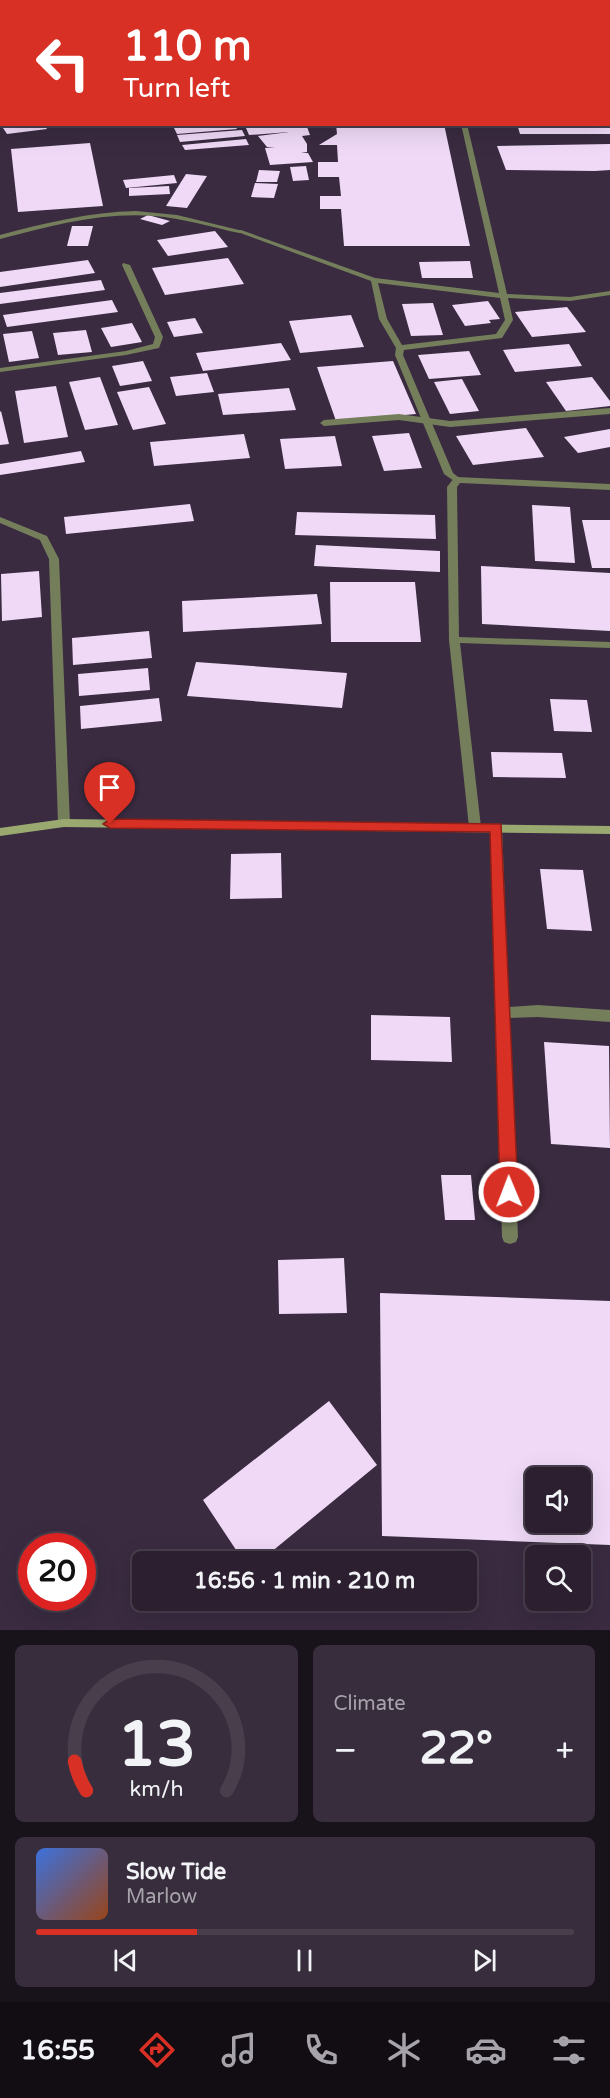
<!DOCTYPE html>
<html lang="en">
<head>
<meta charset="utf-8">
<style>
  :root { --surface:#2c2030; --page:#382d3c; --text:#f1f3f6; --muted:#a6a3ab; --line:#483e4c; --accent:#d93025 }
  body { margin:0; font-family:"Varela Round",sans-serif; background:var(--page); color:var(--text); height:100vh; display:flex; flex-direction:column; font-size:22px; white-space:nowrap }
  * { box-sizing:border-box; margin:0 }
  p { font-size:20px; color:var(--muted) }
  .icon { flex:none; width:33px; height:33px; fill:none; stroke:currentColor; stroke-width:2; stroke-linecap:round; stroke-linejoin:round }
  .map { position:relative; height:1630px; overflow:hidden }
  .panel { display:flex; flex-direction:column; gap:15px; padding:15px; background:#18121a; flex:1 }
  .panel>* { flex:none }
  .top-card { position:absolute; left:0px; top:0px; width:610px; height:126px; box-shadow:0 6px 24px #0002,0 0 0 2px var(--line); background:#d93025; color:#fff; overflow:hidden }
  .controls { position:absolute; left:525px; top:1467px; display:grid; gap:12px }
  .controls a { display:grid; place-items:center; width:66px; height:66px; border-radius:9px; background:var(--surface); box-shadow:0 6px 24px #0002,0 0 0 2px var(--line); font-size:30px }
  .speed { position:absolute; left:18px; top:1533px; display:flex; gap:12px; font-size:30px; font-weight:700; text-align:center }
  .speed>* { display:grid; place-content:center; width:78px; height:78px; border-radius:50%; background:var(--surface); box-shadow:0 6px 24px #0002,0 0 0 2px var(--line); line-height:1 }
  .speed .limit { border:9px solid #d22; background:#fff; color:#111 }
  .pin { position:absolute; display:grid; place-items:center; width:51px; height:51px; color:#fff; margin:-62px -26px; border-radius:50% 50% 50% 0; rotate:-45deg; box-shadow:0 0 6px #0007 }
  .pin .icon { rotate:45deg }
  .me { position:absolute; width:66px; margin:-33px; rotate:359deg; stroke-linejoin:round; filter:drop-shadow(0 0 4px #0008) }
  .turn { display:flex; align-items:center; gap:21px; height:126px; padding:0 24px; font-size:27px }
  .turn .icon { width:78px; height:78px; stroke-width:2.5 }
  .turn b { display:block; font-size:42px; line-height:51px }
  .big { font-size:45px; font-weight:700; line-height:1.1 }
  .panel .card { flex:1; display:flex; flex-direction:column; justify-content:center; gap:9px; min-width:0; padding:0 21px; border-radius:9px; background:var(--page) }
  .panel .dial { align-items:center; gap:0 }
  .dial svg { height:156px; overflow:visible; fill:none; stroke:var(--line); stroke-width:7; stroke-linecap:round; text-anchor:middle }
  .dial text { fill:var(--text); stroke:none }
  .song { display:flex; align-items:center; gap:18px }
  .cover { width:72px; height:72px; border-radius:9px; background:linear-gradient(135deg,hsl(220 70% 55%),hsl(20 70% 35%)) }
  .played { height:6px; border-radius:3px; background:linear-gradient(90deg,var(--accent) 30%,var(--line) 30%) }
  .keys { display:flex; justify-content:space-around; direction:ltr }
  .heat { display:flex; justify-content:space-between; align-items:center; font-size:33px; direction:ltr }
  .panel .tiles { flex:1; display:grid; gap:15px; grid-template-columns:1fr 1fr }
  .card:last-child { grid-column:span 2 }
  .trip { position:absolute; left:132px; top:1551px; width:345px; height:60px; border-radius:9px; background:var(--surface); box-shadow:0 6px 24px #0002,0 0 0 2px var(--line); font-weight:700; line-height:60px; text-align:center }
  .tab-bar { display:flex; height:96px; justify-content:space-around; align-items:center; background:#120d13; color:var(--muted) }
  .tab-bar .icon { width:42px; height:42px }
  .tab-bar .selected { color:var(--accent) }
  .tab-bar b { font-size:27px; color:var(--text) }
  .map>svg:first-child { display:block }
  .building { fill:#efd9f7; fill-rule:evenodd }
  .lines { fill:none; stroke-linecap:round; stroke-linejoin:round }
  .lane { fill:#747e5b; fill-rule:evenodd }
  .street { fill:#747e5b; fill-rule:evenodd }
  .secondary { fill:#99a970; fill-rule:evenodd }
  .route { fill:#d93025; stroke:#8d1f18; stroke-width:1.5 }
</style>
</head>
<body>
<div class="map">
<svg width="610" height="1630" viewBox="0 0 610 1630">
  <rect width="100%" height="100%" fill="#3a2b40"/>
  <!-- building -->
  <path class="building" d="M34,124H44L47,129L7,134L3,128Z
    M213,124H234L237,129L177,134L174,128Z
    M280,124H306L310,135L302,136L307,144V152L301,153H308L313,162L270,165L265,148L275,147H267L258,136L289,132L249,135L246,128Z
    M336,124H444L470,246H344L341,209H320V196H341L339,177H318V162H338L337,145H319L337,134Z
    M517,124H610V134H520Z
    M242,130L245,136L180,142L177,135Z
    M246,139L249,145L185,150L182,145Z
    M90,143L103,206L18,212L11,149Z
    M610,144V170L595,171L506,170L497,146Z
    M306,166L309,180L293,181L290,167Z
    M259,170L280,171L277,182H256Z
    M186,174L207,176L187,208L166,206Z
    M174,175L177,183L126,188L123,180Z
    M255,183L278,184L274,198L251,197Z
    M169,186L170,194L129,196V188Z
    M148,215L170,221L162,225L140,219Z
    M72,226H93L88,246H67Z
    M215,231L228,247L168,256L157,240Z
    M228,258L244,284L165,295L152,268Z
    M88,260L95,273L0,287V272Z
    M470,261L473,278H422L419,262Z
    M101,280L105,290L0,304V293Z
    M112,300L118,312L7,327L3,315Z
    M488,301L500,319L489,320L491,323L465,326L452,305Z
    M433,303L443,335L411,336L402,304Z
    M567,307L586,332L532,337L515,312Z
    M351,315L364,347L300,353L289,321Z
    M195,318L203,333L174,337L167,322Z
    M132,323L142,342L111,347L101,328Z
    M86,330L92,352L58,355L53,333Z
    M32,331L39,358L9,362L3,334Z
    M281,343L291,360L203,371L196,353Z
    M569,344L582,366L515,372L503,350Z
    M469,351L481,375L429,379L418,355Z
    M143,361L152,381L120,386L112,366Z
    M393,361L416,414L336,421L317,367Z
    M207,373L214,392L176,396L170,377Z
    M100,377L118,425L85,430L69,382Z
    M592,377L610,401V406L566,411L546,382Z
    M462,379L479,411L450,414L434,382Z
    M56,386L68,437L24,443L15,391Z
    M149,387L166,424L133,430L117,392Z
    M289,388L296,410L223,415L218,394Z
    M1,411L9,444L0,445V412Z
    M526,428L544,457L473,465L456,436Z
    M610,429V447L578,453L564,437Z
    M409,433L422,468L384,471L372,436Z
    M244,434L250,458L154,466L150,442Z
    M335,436L342,466L285,469L280,439Z
    M81,451L85,462L0,475V464Z
    M190,504L194,521L66,534L64,517Z
    M532,505L570,507L575,563L535,561Z
    M297,512L435,515L436,539L295,535Z
    M582,520H610V568H592Z
    M316,545L440,551V572L314,566Z
    M481,566L610,573V631L482,624Z
    M39,571L42,617L2,621L1,574Z
    M330,582H415L421,642H331Z
    M317,594L322,624L183,632L182,601Z
    M149,631L152,658L73,665L72,638Z
    M196,662L347,673L342,708L187,696Z
    M148,668L150,690L79,696L78,674Z
    M159,698L162,721L81,729L80,706Z
    M550,699L587,700L592,732L554,731Z
    M491,752L562,753L566,778L493,777Z
    M281,853L282,898L230,899L231,854Z
    M540,869L583,870L592,931L547,929Z
    M371,1015L450,1017L452,1062L371,1060Z
    M544,1042L609,1046L610,1148L551,1144Z
    M441,1175H471L475,1220H445Z
    M344,1258L347,1313L279,1314L278,1260Z
    M380,1293L610,1301V1545L382,1536ZM536,1478H580V1522H536Z
    M329,1401L377,1465L259,1562H244L203,1500Z"/>
  <g class="lines">
    <!-- lane -->
    <path class="lane" d="M461,124H467L507,294L570,297L610,291V295L570,301L508,298L513,320L502,338L404,350L403,355L453,473L462,480L457,483L444,474L395,355L396,348L379,319L371,281L235,231L241,230L375,278L499,293ZM378,283L500,298L505,320L496,334L402,345L387,319Z
      M123,263L130,265L163,337L159,348L126,355L0,372V368L126,351L153,344L155,337L122,265Z
      M0,517L47,536L59,559L70,823L64,827L58,823L49,559L40,540L0,523Z
      M496,823L502,827L509,1007L538,1005L610,1010V1022L538,1017L509,1018L518,1237L516,1242L510,1244L504,1242L502,1237L490,827Z"/>
    <!-- street -->
    <path class="street" d="M136,211L177,215L243,231L239,233C211,227 182,218 154,216C101,212 50,226 0,239V235C45,223 90,212 136,211Z
      M610,408V414L450,427L399,420L324,426L320,423L324,420L399,414L450,421Z
      M457,477L610,484V490L460,483L457,487L459,637L610,642V648L460,643L481,827L475,831L469,827L449,640L447,487L454,478Z"/>
    <!-- secondary -->
    <path class="secondary" d="M64,819L610,826V834L64,827L0,836V828Z"/>
  </g>
  <!-- route -->
  <path class="route" d="M110,819L501,824L518,1192L515,1198L509,1200L503,1198L500,1192L490,832L110,828L103,824Z"/>
</svg>
<div class="controls">
<a><svg class="icon" aria-label="sound" viewBox="0 0 24 24"><path d="M4 9h4l5-4v14l-5-4H4zM17 9q2 3 0 6"/></svg></a>
<a><svg class="icon" aria-label="search" viewBox="0 0 24 24"><circle cx="10" cy="10" r="6"/><path d="M15 15l6 6"/></svg></a>
</div>
<div class="speed"><div class="limit">20</div></div>
<div class="pin" style="left:110px;top:824px;background:#d93025"><svg class="icon" aria-label="arrive" viewBox="0 0 24 24"><path d="M6 21V4h12l-3 4 3 4H6"/></svg></div>
<svg class="me" style="left:509px;top:1192px" viewBox="-20 -20 40 40"><circle r="17" fill="#d93025" stroke="#fff" stroke-width="3"/><path d="M0-11L8 9 0 5-8 9z" fill="#fff"/></svg>
<div class="trip">16:56 · 1 min · 210 m</div>
<div class="top-card">
<div class="turn"><svg class="icon" aria-label="left" viewBox="0 0 24 24"><path d="M17 20v-9H6M10 6l-5 5 5 5"/></svg><div><b>110 m</b>Turn left</div></div>
</div>
</div>
<section class="panel">
<div class="tiles">
<div class="card dial"><svg viewBox="0 0 100 80">
<path d="M14 69A42 42 0 1 1 86 69"/>
<path d="M14 69A42 42 0 0 1 8 54" stroke="#d93025"/>
<text x="50" y="56" font-size="32" font-weight="700">13</text>
<text x="50" y="72" font-size="11">km/h</text>
</svg></div>
<div class="card"><p>Climate</p>
<div class="heat"><a>−</a><b class="big">22°</b><a>+</a></div>
</div>
<div class="card">
<div class="song"><i class="cover"></i><div><b>Slow Tide</b><p>Marlow</p></div></div>
<div class="played"></div>
<div class="keys"><svg class="icon" aria-label="previous" viewBox="0 0 24 24"><path d="M18 5L8 12l10 7zM5 5v14"/></svg><svg class="icon" aria-label="pause" viewBox="0 0 24 24"><path d="M8 5v14M16 5v14"/></svg><svg class="icon" aria-label="next" viewBox="0 0 24 24"><path d="M6 5l10 7-10 7zM19 5v14"/></svg></div>
</div>
</div>
</section>
<nav class="tab-bar">
<b>16:55</b>
<svg class="icon selected" aria-label="directions" viewBox="0 0 24 24"><path d="M12 3l9 9-9 9-9-9zM9 14v-3h6M13 9l2 2-2 2"/></svg>
<svg class="icon" aria-label="music" viewBox="0 0 24 24"><path d="M9 18V5l10-2v13"/><circle cx="6" cy="18" r="3"/><circle cx="16" cy="16" r="3"/></svg>
<svg class="icon" aria-label="phone" viewBox="0 0 24 24"><path d="M5 4h4l2 5-3 2q2 4 5 5l2-3 5 2v4C11 20 4 13 5 4z"/></svg>
<svg class="icon" aria-label="climate" viewBox="0 0 24 24"><path d="M12 3v18M4 7l16 10M4 17L20 7"/></svg>
<svg class="icon" aria-label="car" viewBox="0 0 24 24"><path d="M5 17H2v-5l4-1 3-4h7l3 4 3 1v5h-3M9 17h6M6 11h13"/><circle cx="7" cy="17" r="2"/><circle cx="17" cy="17" r="2"/></svg>
<svg class="icon" aria-label="filters" viewBox="0 0 24 24"><path d="M4 7h16M4 17h16"/><circle cx="9" cy="7" r="2"/><circle cx="15" cy="17" r="2"/></svg>
</nav>
</body>
</html>
